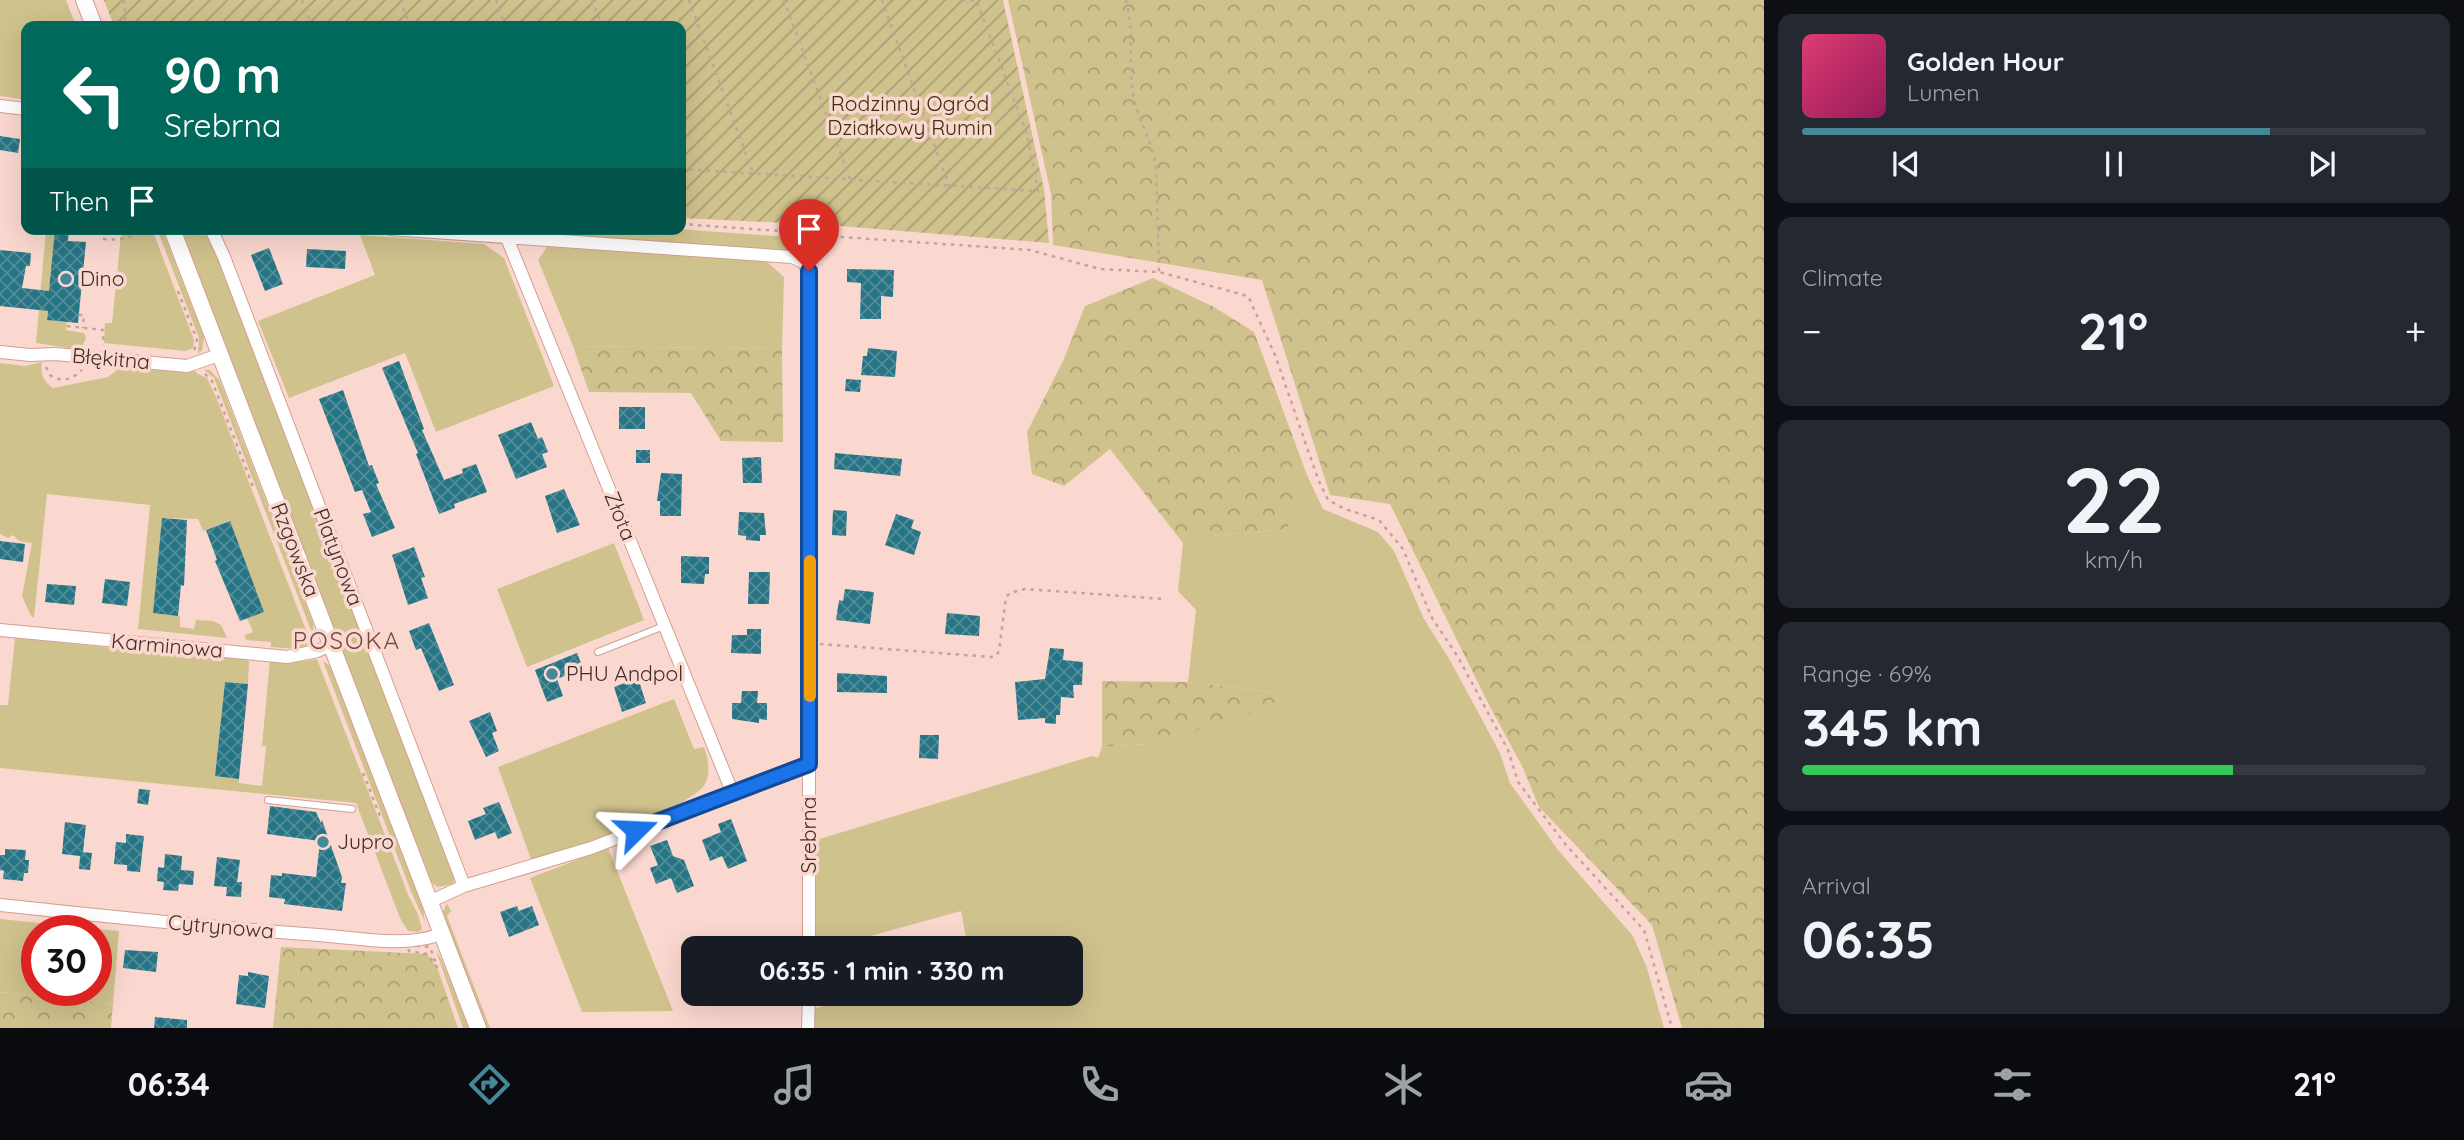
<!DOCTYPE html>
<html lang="en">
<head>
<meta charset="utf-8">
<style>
  :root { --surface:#171b24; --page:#242831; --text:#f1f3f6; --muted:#9ea1a6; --line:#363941; --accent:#458898 }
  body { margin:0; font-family:Quicksand,sans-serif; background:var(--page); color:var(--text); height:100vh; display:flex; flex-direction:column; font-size:26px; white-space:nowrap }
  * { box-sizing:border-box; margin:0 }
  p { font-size:23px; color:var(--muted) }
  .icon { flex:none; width:38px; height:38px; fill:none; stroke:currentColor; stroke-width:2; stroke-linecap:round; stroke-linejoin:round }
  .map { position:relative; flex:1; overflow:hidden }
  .panel { display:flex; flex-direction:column; gap:14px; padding:14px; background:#0d0f14; width:700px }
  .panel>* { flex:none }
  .guide { position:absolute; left:21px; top:21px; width:665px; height:214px; border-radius:14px; box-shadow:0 7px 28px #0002; background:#00695c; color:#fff; overflow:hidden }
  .speed { position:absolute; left:21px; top:915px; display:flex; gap:14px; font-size:35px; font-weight:700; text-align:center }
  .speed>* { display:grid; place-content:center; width:91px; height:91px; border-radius:50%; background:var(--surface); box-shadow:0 7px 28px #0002; line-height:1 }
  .speed .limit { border:10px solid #d22; background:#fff; color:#111 }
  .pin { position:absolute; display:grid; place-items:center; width:60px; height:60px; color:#fff; margin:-72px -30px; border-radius:50% 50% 50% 0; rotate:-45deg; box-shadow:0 0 7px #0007 }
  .pin .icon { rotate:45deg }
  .me { position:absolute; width:77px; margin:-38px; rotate:69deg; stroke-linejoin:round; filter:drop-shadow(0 0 5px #0008) }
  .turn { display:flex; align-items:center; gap:24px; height:147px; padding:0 28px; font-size:32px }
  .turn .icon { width:91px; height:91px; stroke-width:2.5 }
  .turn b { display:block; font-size:49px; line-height:60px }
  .then { display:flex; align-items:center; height:66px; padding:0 28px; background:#0003; gap:14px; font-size:26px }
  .big { font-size:52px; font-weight:700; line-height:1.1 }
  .panel .tile { flex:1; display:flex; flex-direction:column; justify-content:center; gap:10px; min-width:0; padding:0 24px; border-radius:14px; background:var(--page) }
  .panel .dial { align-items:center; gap:0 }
  .dial b { font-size:91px; line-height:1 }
  .song { display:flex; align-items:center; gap:21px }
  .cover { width:84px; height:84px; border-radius:10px; background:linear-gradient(135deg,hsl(340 70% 55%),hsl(330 70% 35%)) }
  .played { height:7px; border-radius:4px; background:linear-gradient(90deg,var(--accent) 75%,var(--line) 75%) }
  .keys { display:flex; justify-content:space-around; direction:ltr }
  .heat { display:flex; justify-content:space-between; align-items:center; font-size:38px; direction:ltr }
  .charge { height:10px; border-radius:5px; background:linear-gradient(90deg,#34c759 69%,var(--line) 0) }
  .trip { position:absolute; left:681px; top:936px; width:402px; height:70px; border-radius:14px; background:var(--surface); box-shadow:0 7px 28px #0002; font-weight:700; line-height:70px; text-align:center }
  .tab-bar { display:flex; height:112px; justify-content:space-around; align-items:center; background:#090b0e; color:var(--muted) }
  .tab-bar .icon { width:49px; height:49px }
  .tab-bar .selected { color:var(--accent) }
  .tab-bar b { font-size:32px; color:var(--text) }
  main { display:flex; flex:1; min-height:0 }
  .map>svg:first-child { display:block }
  .grass { fill:#d0c28d; fill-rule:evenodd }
  .forest { fill:url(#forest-crowns) }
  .garden { fill:url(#garden-furrows) }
  .building { fill:url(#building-cross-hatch) }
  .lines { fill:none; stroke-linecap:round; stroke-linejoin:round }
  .service-casing { stroke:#d49e90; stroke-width:8 }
  .minor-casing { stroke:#d49e90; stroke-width:14 }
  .tertiary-casing { stroke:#d49e90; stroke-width:18 }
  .path { stroke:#c3a49c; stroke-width:2.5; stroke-dasharray:3.5 5; stroke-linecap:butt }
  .service { stroke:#fff; stroke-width:6 }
  .minor { stroke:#fff; stroke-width:12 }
  .tertiary { stroke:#fff; stroke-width:16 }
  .route-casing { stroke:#114b97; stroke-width:18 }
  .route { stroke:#1a73e8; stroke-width:12 }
  .slow { stroke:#f59e0b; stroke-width:12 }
  .poi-dot { fill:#458898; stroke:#fbd8cf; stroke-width:2.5 }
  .labels { text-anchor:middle; stroke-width:7; stroke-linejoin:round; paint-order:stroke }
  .park-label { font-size:21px; fill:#39300e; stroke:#fbd8cf }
  .poi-label { font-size:21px; fill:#412c26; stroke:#fbd8cf; text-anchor:start }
  .street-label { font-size:21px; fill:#412c26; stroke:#fbd8cf }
  .quarter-label { font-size:24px; letter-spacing:2px; fill:#78493d; stroke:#fbd8cf }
</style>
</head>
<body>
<main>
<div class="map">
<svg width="1764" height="1028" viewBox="0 0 1764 1028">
  <defs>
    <pattern id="forest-crowns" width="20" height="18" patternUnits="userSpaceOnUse" patternTransform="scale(1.75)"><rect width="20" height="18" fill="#d0c28d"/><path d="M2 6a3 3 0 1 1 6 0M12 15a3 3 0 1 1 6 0" fill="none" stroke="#aa9e73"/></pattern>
    <pattern id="garden-furrows" width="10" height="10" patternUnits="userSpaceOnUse" patternTransform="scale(1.75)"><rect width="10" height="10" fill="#d0c28d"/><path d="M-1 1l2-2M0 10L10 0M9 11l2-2" fill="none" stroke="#aa9e73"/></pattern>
    <pattern id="building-cross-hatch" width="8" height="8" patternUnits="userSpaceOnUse" patternTransform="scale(1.75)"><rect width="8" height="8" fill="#257586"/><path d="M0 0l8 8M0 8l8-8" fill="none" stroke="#558c97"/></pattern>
  </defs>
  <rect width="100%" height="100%" fill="#fbd8cf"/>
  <!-- grass -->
  <path class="grass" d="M0,0H66L76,26H26V100L0,96Z
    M46,229H55L47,320L67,322L66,330L84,333L86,338L82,347L75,349L36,343Z
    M62,229H152L194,340L193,348L185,351L104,343L105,323H112L121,235L97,230L96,233Z
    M157,229H162L204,337L202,350L198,354L199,338Z
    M178,229H205C231,288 254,348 275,409L456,871L453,884L438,887L430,882Z
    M469,229H677L804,238L807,244L803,248L793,251Z
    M360,235L484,244L504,258L554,386L436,432L405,353L289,398L258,321L375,275Z
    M547,247L766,261L784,277L782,349L573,346L538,260Z
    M42,362C40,374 43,381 53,388L108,377L122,366L178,372L195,371L198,374L207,378L216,397L311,643L299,649L271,647V642L246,640L245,635L253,632L247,618L264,612L229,521L203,531L198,519L162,518L157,601H154L153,613L180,616V627L194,629L196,620L213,621L221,625L227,638L138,629L150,505L47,494L34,618L31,616L22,596L32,543L19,541L13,535L8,538L0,534V363L25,366Z
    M204,370H210L220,381L313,623L314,638L214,378Z
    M1307,475L1323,509L1378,532L1394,551L1424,619L1451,662L1500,753L1510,783L1558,850L1633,936L1647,968L1664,1028H813V1009L867,994H1071V948H968L961,911L827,948H814L813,841L1092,756L1098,758L1102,747L1151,744L1288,694L1188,682L1196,610L1178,591L1183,543L1211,536L1286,529L1291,482Z
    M614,543L644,620L527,667L497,589Z
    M15,638L201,657L245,659L249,662L248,684L225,682L221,719L244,722L243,741L219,739L215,776L239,779V783L262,786L266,746H262L270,660L296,662L317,659L409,897L418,914L422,929L418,932L408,931L400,918L356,803L0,768V705H8Z
    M323,661L330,666L423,907L425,922L412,894Z
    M674,699L694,749L704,747C708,757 711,774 705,784C691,809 563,851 532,862L498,767Z
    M608,848L673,1011L582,1012L530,878Z
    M447,903L451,911L447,916L490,1028H484L442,914Z
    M0,919L119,931L113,1004L0,992ZM37,931H96V990H37Z
    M436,951L441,958L469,1028H463Z"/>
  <!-- forest -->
  <path class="forest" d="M1008,0H1764V1028H1682L1652,925L1539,807L1523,768L1485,697L1390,504L1330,495L1262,280L1053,245L1051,194Z
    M1153,278L1214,307L1254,332L1307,475L1291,482L1304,502L1286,529L1211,536L1183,543L1110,449L1064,486L1032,474L1027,432L1063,361L1085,306Z
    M573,346L782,349L783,442L721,441L691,393L589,392Z
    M1102,681L1188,682L1289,694L1256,712L1151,744L1102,747Z
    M281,947L427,954L437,967L458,1028H273Z
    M0,992L113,1004L111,1028H0Z"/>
  <!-- garden -->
  <path class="garden" d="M104,0H1003L1044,189L1049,243L828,225L681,218V26H114Z"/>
  <!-- building -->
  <path class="building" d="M0,136L20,139L18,153L0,150Z
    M55,229L69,230L68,241L86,242L78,323L47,320L48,311L0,306V250L31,253L30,266H26L22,288L49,291Z
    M269,248L283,284L265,291L251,255Z
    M307,249L346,251L345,269L306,267Z
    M847,269L894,270L893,297L881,296V319H860L861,283L847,282Z
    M868,348L897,351L895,377L861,375L863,356H867Z
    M399,361L424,429L422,430L444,480L463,473L462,469L476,464L487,492L454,504L455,508L439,514L416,454L418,453L382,368Z
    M846,379L861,380L860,392L845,391Z
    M343,390L369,466L372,465L379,483L376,484L395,528L372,537L363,514L371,512L362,490L355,492L319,399Z
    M619,407H645V429H619Z
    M531,422L538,439L542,437L548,452L542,454L547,467L516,479L498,435Z
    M636,450H650V463H636Z
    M835,453L902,459L900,476L834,469Z
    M761,457L762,483H743L742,458Z
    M661,473L682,474L681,516H660V501H657Z
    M564,489L580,525L557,533L545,496Z
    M833,510L847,511L846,536L832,535Z
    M739,512L764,513L766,535H760V541L746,540V536L738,535Z
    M896,514L914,520L911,528L921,532L914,555L885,545Z
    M162,518L187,520L184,586L181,585L178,616L153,613Z
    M230,521L264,612L240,621L215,561L217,560L206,530Z
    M0,541L25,544L23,562L0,559Z
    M414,547L425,577L421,578L428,598L408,605L392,555Z
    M681,556L709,557V574H705L704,584L681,583Z
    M749,572H770L769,604H748Z
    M105,579L130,582L127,606L102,603Z
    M47,584L76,586L74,605L45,602Z
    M845,589L874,592L870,624L836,620L839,600L843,601Z
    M947,613L980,616L979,636L945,634Z
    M429,623L454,685L439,691L421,648L416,650L409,631Z
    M747,629H761V654L731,653L732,635H747Z
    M1050,648L1064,649L1063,660L1083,662L1082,685H1073L1074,698L1061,697L1060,715H1056V724L1045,723V718L1018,720L1015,682L1045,679Z
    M577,653L583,668L557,679L563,696L547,702L535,670Z
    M837,673L887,676V693L837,692Z
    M638,678L646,703L622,712L614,687Z
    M225,682L248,684L239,779L215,776Z
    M742,691H758L757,703H767V720L759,719V723L732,719V703H741Z
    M490,712L497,731L492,733L499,751L486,757L469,721Z
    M920,735H939L938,759L919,758Z
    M139,789L150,790L148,805L137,803Z
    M499,802L512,833L498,839L495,832L475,840L468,821L486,814L483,808Z
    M270,806L316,812L321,823L322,820L342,877L341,883H346L342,911L284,904L285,899L269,897L271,875L282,876V873L316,877L320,841L267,834Z
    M731,819L747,861L728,869L722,856L710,861L702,840L721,832L718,824Z
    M65,822L86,825L83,852L92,853L90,870L79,869L80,856L62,854Z
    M126,834L144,836L140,872L127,871V865L114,864L116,842L126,843Z
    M667,840L673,856L684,860L694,886L677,893L671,878L656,884L650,868L658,865L650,846Z
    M5,849L26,850L25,860H29L28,873H24L23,881L3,879L4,871L0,870V855H5Z
    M165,854L182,856L181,870L194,871L193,885L179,884L178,891L163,890L164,882L157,881L158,867L164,868Z
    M217,857L240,860L237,882H242L241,897L226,896L227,887L214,886Z
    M517,906L519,911L532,906L539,925L509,937L500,912Z
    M125,950L158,952L156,972L123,968Z
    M248,972L269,976L265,1008L236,1004L239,975L248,976Z
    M698,994H731V995L702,1006Z
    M762,994H778L779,1005H762Z
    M155,1017L187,1020V1028H154Z"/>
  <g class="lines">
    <defs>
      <path id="service" d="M598,652L664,626
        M268,800L352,809"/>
      <path id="minor" d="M0,106L26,109
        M211,229L224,257L464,886
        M390,229L792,257L803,262L809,271V948
        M507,238L733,794
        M0,352L30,355L55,354L187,366L219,355
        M0,630L287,657L317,651L332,645
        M429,902L464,886L591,848L809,764
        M0,905C106,916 212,928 319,935C358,938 404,948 441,934
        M808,1028L809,994"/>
      <path id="tertiary" d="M84,0L94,26
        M172,229L478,1028"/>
    </defs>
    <!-- service casing -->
    <use href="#service" class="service-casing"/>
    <!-- minor casing -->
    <use href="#minor" class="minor-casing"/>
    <!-- tertiary casing -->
    <use href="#tertiary" class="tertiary-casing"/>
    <!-- path -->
    <path class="path" d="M124,0L126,26
      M302,0L312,26
      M400,0L410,26
      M496,0L505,26
      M592,0L602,26
      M689,0L753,173
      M784,0L850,179
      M882,0L949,186
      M962,0L977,1
      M1126,0C1134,29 1129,58 1132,87C1135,115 1151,138 1156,165L1159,272
      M681,169L1038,191L1027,134L976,0
      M681,224L794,232L813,235
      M103,239C119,240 128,240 141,229
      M808,249L813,235L1030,250L1100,269L1159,272L1248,296L1275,355L1318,479L1328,500L1345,509L1379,520L1403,549L1432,618L1458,657L1508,750L1518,782L1566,845L1644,930L1672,1028
      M178,291L197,340L194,351
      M79,315H84L83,328
      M67,326L103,330V345
      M46,367L50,375C62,383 73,379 82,370
      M205,374L212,381L254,489
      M820,644L991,657L996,656L999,651L1006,597L1010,593L1025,589L1164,599
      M363,773L380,816
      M408,945L430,947L437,967L427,954L409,951Z"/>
    <!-- service -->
    <use href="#service" class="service"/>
    <!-- minor -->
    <use href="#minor" class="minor"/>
    <!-- tertiary -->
    <use href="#tertiary" class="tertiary"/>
  </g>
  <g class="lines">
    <defs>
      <path id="route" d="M636,830L809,764V271"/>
    </defs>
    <!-- route casing -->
    <use href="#route" class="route-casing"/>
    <!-- route -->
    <use href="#route" class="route"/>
    <!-- slow -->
    <path class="slow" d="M810,696V561"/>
  </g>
  <!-- markers -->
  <g class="poi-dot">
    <circle cx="66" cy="279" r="7"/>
    <circle cx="552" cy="674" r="7"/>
    <circle cx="323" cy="842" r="7"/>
  </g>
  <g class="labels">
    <!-- park labels -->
    <g class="park-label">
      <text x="910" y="111">Rodzinny Ogród<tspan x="910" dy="24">Działkowy Rumin</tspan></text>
    </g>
    <!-- poi labels -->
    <g class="poi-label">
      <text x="80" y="286">Dino</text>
      <text x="566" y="681">PHU Andpol</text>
      <text x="337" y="849">Jupro</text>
    </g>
    <!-- street labels -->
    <g class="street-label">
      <text transform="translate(111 359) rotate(5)" y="7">Błękitna</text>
      <text transform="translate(620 516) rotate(68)" y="7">Złota</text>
      <text transform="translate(295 550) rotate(69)" y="7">Rzgowska</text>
      <text transform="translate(338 557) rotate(69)" y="7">Platynowa</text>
      <text transform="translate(167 646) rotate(5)" y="7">Karminowa</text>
      <text transform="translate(809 835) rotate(-90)" y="7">Srebrna</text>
      <text transform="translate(221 927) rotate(5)" y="7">Cytrynowa</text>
    </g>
    <!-- quarter labels -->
    <g class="quarter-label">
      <text x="347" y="649">POSOKA</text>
    </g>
  </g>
</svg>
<div class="speed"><div class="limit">30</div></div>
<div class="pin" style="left:809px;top:271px;background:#d93025"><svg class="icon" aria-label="arrive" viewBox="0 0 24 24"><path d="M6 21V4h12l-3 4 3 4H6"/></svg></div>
<svg class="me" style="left:636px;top:830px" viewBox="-20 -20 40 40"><path d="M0-17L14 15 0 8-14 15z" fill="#1a73e8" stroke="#fff" stroke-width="4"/></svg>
<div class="trip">06:35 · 1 min · 330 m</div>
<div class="guide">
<div class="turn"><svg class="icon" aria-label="left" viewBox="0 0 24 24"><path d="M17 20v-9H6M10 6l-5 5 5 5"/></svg><div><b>90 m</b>Srebrna</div></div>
<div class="then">Then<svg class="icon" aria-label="arrive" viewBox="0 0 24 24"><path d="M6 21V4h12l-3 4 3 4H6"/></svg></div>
</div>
</div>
<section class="panel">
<div class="tile">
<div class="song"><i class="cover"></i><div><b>Golden Hour</b><p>Lumen</p></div></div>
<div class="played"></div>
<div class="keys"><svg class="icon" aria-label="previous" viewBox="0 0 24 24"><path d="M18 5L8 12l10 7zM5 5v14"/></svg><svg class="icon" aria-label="pause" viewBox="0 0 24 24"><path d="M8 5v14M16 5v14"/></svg><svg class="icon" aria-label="next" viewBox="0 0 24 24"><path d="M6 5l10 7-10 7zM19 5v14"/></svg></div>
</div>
<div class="tile"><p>Climate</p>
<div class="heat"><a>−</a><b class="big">21°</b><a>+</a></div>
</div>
<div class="tile dial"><b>22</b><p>km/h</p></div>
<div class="tile"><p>Range · 69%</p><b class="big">345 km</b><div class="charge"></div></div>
<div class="tile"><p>Arrival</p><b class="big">06:35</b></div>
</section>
</main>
<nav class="tab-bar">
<b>06:34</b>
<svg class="icon selected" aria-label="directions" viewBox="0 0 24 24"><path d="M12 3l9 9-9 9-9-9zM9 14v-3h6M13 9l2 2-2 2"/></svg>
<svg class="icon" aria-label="music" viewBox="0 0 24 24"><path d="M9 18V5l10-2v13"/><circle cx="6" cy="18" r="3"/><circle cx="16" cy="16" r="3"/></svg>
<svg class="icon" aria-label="phone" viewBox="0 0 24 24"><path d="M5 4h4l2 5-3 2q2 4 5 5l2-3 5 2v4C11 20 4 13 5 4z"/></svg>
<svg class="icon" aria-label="climate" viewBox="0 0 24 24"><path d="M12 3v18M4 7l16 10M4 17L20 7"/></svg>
<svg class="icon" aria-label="car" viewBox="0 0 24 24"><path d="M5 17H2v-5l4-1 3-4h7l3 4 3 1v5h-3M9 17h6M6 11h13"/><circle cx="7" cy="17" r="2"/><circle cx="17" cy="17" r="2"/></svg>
<svg class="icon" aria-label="filters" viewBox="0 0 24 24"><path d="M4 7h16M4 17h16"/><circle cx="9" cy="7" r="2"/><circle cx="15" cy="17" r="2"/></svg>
<b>21°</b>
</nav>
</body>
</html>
